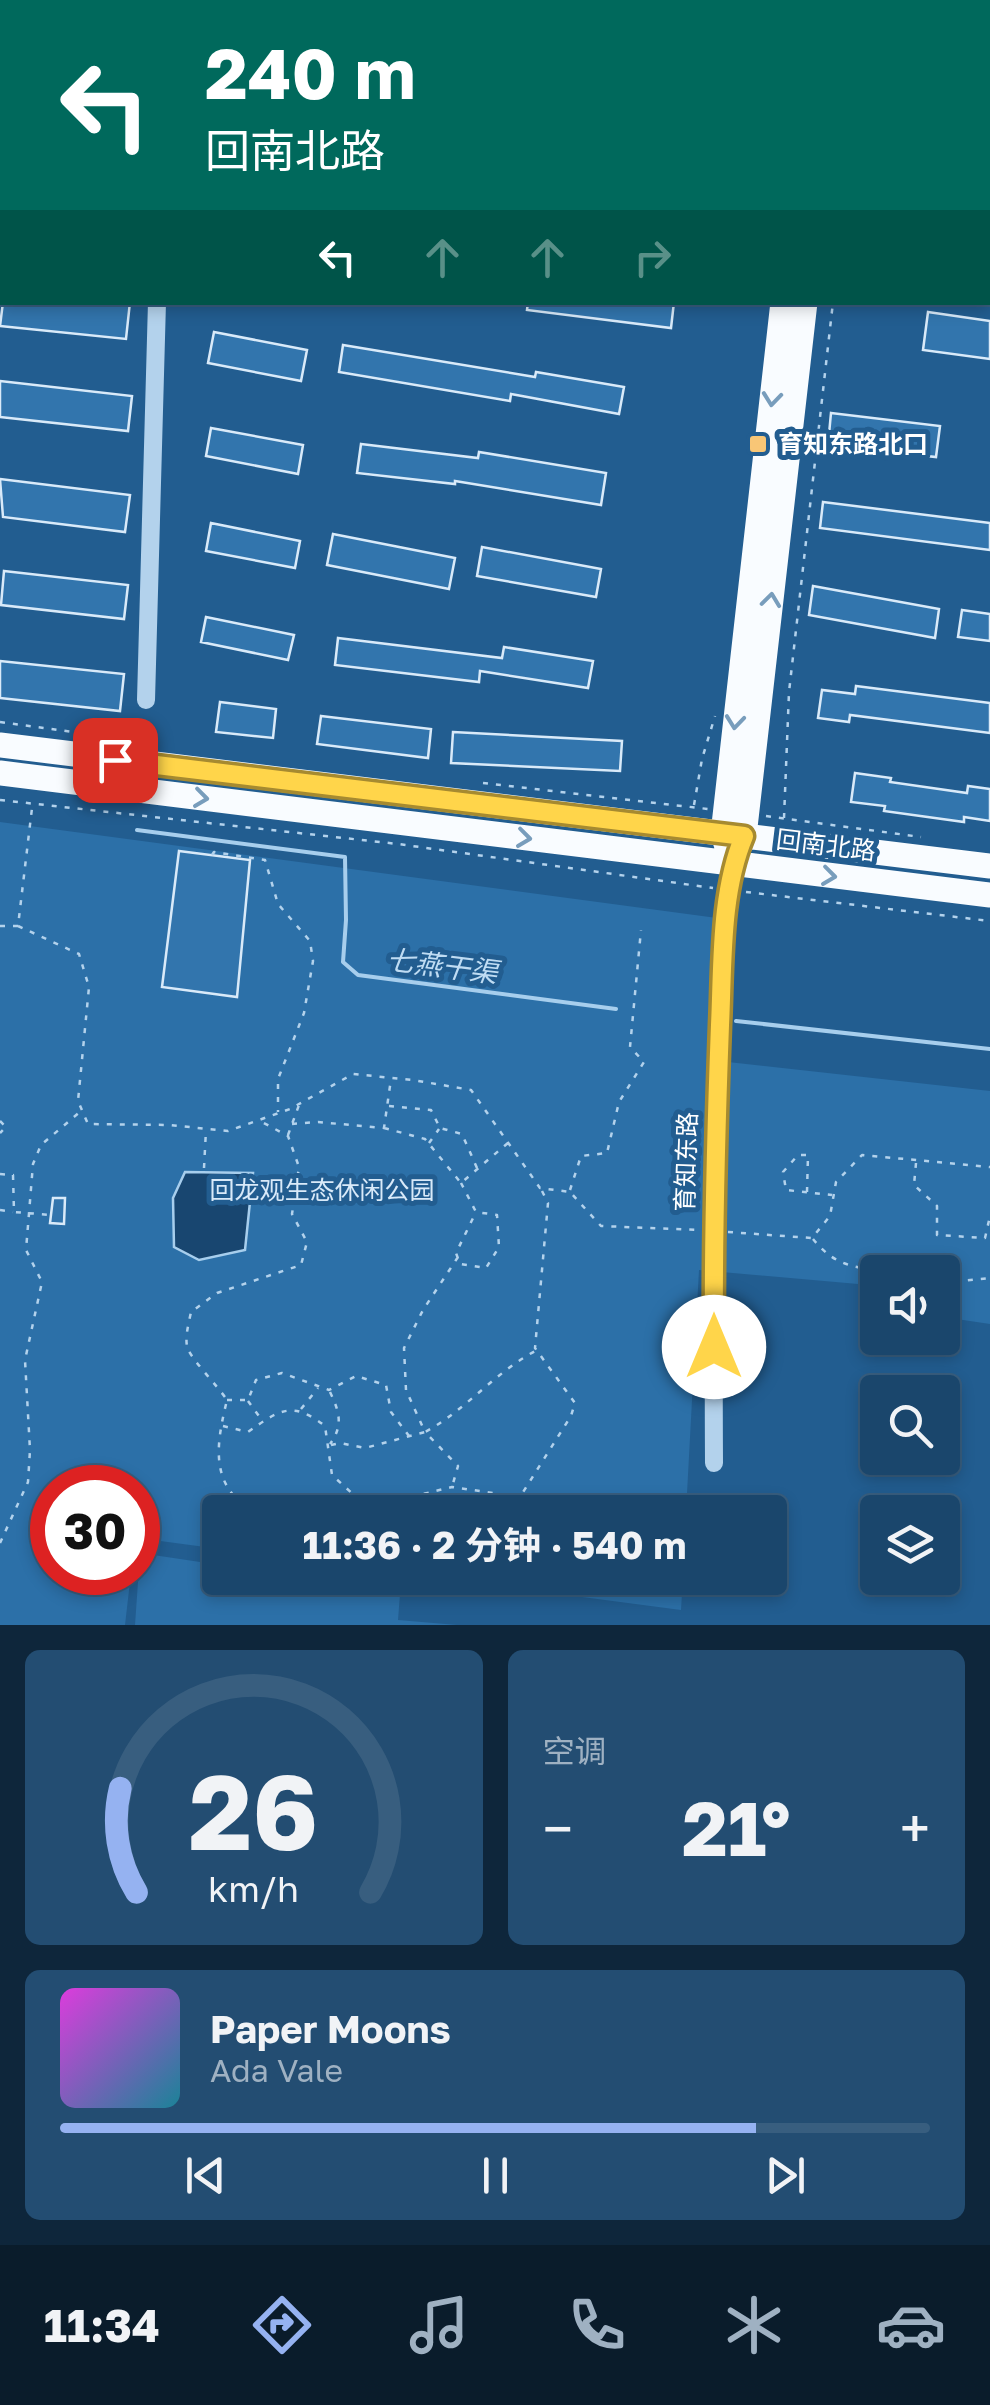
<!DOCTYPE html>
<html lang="zh">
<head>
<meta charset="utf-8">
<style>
  :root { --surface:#1a466c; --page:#234d72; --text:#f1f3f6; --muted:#9fb1c2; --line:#385e7f; --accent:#95b2f1 }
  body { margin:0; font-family:"Golos Text","Noto Sans SC",sans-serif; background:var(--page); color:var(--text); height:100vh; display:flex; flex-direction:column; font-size:38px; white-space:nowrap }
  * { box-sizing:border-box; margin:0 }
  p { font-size:32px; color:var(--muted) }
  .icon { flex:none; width:55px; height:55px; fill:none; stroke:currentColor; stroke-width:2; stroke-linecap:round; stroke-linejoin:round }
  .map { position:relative; height:1625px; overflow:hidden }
  .panel { display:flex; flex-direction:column; gap:25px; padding:25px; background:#0e263b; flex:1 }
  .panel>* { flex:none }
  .banner { position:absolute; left:0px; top:0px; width:990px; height:305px; box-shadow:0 5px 15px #0003,0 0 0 2px var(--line); background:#00695c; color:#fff; overflow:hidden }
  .buttons { position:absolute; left:860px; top:1255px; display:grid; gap:20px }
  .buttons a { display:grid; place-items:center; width:100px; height:100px; border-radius:10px; background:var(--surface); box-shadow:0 5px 15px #0003,0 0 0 2px var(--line); font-size:50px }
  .speed { position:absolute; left:30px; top:1465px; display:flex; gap:20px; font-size:50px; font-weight:700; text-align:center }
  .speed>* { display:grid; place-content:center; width:130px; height:130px; border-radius:50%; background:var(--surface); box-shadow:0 5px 15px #0003,0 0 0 2px var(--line); line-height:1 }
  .speed .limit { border:15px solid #d22; background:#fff; color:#111 }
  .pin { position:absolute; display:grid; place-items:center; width:85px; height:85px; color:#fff; margin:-42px; border-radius:20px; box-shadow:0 5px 15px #0006 }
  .me { position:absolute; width:110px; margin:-55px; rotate:0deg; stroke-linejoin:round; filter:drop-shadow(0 0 8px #0008) }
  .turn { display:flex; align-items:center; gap:35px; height:210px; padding:0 40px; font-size:45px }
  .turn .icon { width:130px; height:130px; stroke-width:2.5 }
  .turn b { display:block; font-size:70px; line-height:85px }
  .lanes { display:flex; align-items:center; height:95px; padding:0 40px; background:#0003; justify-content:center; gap:50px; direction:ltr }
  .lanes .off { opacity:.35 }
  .big { font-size:75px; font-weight:700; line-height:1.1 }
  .panel .widget { flex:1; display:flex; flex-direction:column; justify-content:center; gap:15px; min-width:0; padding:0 35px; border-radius:15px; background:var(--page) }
  .panel .dial { align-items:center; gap:0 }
  .dial svg { height:260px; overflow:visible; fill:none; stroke:var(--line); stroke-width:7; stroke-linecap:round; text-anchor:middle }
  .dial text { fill:var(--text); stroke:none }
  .song { display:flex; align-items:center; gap:30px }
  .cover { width:120px; height:120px; border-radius:15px; background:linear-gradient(135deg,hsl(300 70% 55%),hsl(190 70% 35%)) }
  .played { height:10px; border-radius:5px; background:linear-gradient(90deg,var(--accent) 80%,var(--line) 80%) }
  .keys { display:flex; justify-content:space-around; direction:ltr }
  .heat { display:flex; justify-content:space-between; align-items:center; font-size:55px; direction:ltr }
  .panel .tiles { flex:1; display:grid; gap:25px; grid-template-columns:1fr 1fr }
  .widget:last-child { grid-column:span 2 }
  .trip { position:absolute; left:202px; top:1495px; width:585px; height:100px; border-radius:10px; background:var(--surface); box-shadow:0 5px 15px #0003,0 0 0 2px var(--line); font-weight:700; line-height:100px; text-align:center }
  .menu { display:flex; height:160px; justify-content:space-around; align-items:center; background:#0a1c2b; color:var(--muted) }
  .menu .icon { width:70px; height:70px }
  .menu .current { color:var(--accent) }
  .menu b { font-size:45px; color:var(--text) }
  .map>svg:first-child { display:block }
  .green { fill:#2c70a8 }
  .water { fill:#184670; stroke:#a7ceed; stroke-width:2.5 }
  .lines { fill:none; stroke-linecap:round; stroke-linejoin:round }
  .stream { stroke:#a7ceed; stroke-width:4 }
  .building { fill:#3275ad; stroke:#d9eaf9; stroke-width:2.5 }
  .path { stroke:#b3d2ec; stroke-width:2.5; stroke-dasharray:5 8; stroke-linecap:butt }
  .minor { stroke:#b3d2ec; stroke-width:18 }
  .major { stroke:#f9fcff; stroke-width:25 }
  .oneway { stroke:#789dbc }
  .route-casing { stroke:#a68a30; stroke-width:25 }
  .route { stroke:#ffd54a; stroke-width:18 }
  .poi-dot { fill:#f8c676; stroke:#225d90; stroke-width:4 }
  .labels { text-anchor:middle; stroke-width:10; stroke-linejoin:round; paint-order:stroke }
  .poi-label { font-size:25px; font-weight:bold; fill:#fff; stroke:#225d90; text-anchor:start }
  .street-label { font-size:25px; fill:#fff; stroke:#225d90 }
  .park-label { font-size:25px; fill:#d9eaf9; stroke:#225d90 }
  .water-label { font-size:28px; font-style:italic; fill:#bfdcf3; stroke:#225d90 }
</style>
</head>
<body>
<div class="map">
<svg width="990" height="1625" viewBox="0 0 990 1625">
  <rect width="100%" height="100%" fill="#225d90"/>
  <!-- green -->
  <path class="green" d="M0,822L717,918L710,1060L990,1091V1324L943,1317L942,1272H878L877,1291L858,1284L699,1270L686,1512H220V1549L138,1538V1488H52V1572L131,1573L125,1625H0Z
    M140,1553L220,1565V1578H296L400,1594L398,1620L457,1625H135Z
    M437,1578H683L681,1610Z"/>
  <!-- water -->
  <path class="water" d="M185,1172L253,1173L245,1250L199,1260L174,1247L173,1198Z"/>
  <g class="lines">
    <!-- stream -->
    <path class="stream" d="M0,126H2
      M137,830L345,857L346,920L343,962L358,975L616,1009
      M736,1021L990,1049"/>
  </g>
  <!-- building -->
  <path class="building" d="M3,302H130L126,339L0,326Z
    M528,302H674L671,328L527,310Z
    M928,312L990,321V359L923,350Z
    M214,332L307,350L301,381L208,363Z
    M343,345L535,377L536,372L624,387L619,414L511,394L510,401L339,372Z
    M0,381L132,396L128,431L0,417Z
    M831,413L940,426L936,457L828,445Z
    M211,428L303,445L298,474L206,456Z
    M361,444L478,458L479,452L606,473L601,505L455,481V484L357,473Z
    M0,479L130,495L125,532L3,517Z
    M823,502L990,523V550L820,528Z
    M211,523L300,541L295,568L206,551Z
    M333,534L455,558L449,589L327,565Z
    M482,547L601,569L596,597L477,576Z
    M4,571L128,585L124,619L1,605Z
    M813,586L939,609L935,638L809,615Z
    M962,610L990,614V641L958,637Z
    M206,617L294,635L288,660L201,642Z
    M338,638L502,658L504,647L593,661L588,688L480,671L479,682L335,665Z
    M0,661L124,674L120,711L0,698Z
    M856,686L990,703V733L850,715L849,722L818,718L822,690L855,694Z
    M220,702L276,709L273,738L216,732Z
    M321,716L431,729L428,758L317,744Z
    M453,732L622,741L620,771L451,763Z
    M855,773L891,778L890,782L967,793L968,786L990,789V821L964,817V822L884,811L885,806L851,802Z
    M179,851L250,860L237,997L162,987Z
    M53,1198H65L64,1224L50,1223Z"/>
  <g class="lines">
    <!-- path -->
    <path class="path" d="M867,2V0
      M0,28H2
      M0,95H2
      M988,148H990
      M988,213H990
      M0,722L117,738
      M483,783L708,809
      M0,800L398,844L713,888
      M694,805L702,759L715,716
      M766,816L921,837
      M784,818L789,692L833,302
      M212,855L214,852L265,860L278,904L310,941L313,961L304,1013L278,1079V1112
      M746,892L990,921
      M0,926H18L32,808
      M18,926L79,954L89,987L78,1101L88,1124L169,1125L228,1131L290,1109L353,1074L413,1080L471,1090L540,1188L570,1192L601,1226L700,1230
      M389,1106L431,1110L440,1128L462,1134L477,1168
      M0,1121L6,1127L0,1133
      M292,1124L318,1122L384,1128L391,1079
      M384,1128L425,1139L461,1183L509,1142
      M288,1135L299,1105
      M429,1143L439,1129
      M916,1163L914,1185L937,1206V1235L985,1238L990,1216
      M204,1168L206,1130
      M0,1174L13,1175L14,1212L51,1215
      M461,1183L476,1212L497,1215L499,1247L486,1268L460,1264L456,1253L476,1212
      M570,1190L581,1156L607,1153L619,1102L644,1062L630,1047L641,930
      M807,1192L808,1155H798L783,1172L786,1190L832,1195
      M0,1210L13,1212
      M728,1232L812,1238L830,1216L836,1182L862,1155L990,1167
      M813,1239C838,1270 859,1267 896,1272
      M458,1257L423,1310L404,1348L406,1390L425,1432C466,1410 495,1372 537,1350
      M942,1283L990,1278
      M330,1392C339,1411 344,1425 330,1444
      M227,1400H248L256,1380L282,1373L329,1390L356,1376L386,1385L391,1412L409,1436
      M248,1401L261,1419
      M301,1409L318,1388
      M223,1426L248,1432C279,1410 292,1400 325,1426L332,1475L367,1507
      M331,1445L340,1443L365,1448L425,1432L458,1466L452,1487
      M254,1512C209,1486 216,1445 227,1400C218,1386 188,1356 187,1346C185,1336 189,1322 191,1312L217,1293L301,1265L307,1242L292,1214L299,1167L288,1136L260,1121
      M348,1512L452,1487L520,1497L571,1416L575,1403L535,1348L548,1203L541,1189
      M0,1543L28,1482L30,1450L25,1360L42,1282L26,1250L33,1164L41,1145L81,1111"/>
    <!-- minor -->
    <path class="minor" d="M0,59L2,60
      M988,181L990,182
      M0,189H2
      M146,700L157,302
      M714,1463C713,1263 713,1063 732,864"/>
    <!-- major -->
    <path class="major" d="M817,2V0
      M839,2V0
      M0,745L990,866
      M0,773L990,895
      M728,850L723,834L783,302
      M738,850L744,836L805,302"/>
  </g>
  <!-- one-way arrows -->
  <defs><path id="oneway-chevron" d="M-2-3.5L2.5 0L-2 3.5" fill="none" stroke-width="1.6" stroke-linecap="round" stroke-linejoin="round" transform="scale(2.5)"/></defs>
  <g class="oneway">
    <use href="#oneway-chevron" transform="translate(772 399) rotate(96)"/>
    <use href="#oneway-chevron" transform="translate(771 600) rotate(-83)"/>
    <use href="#oneway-chevron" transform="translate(735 722) rotate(96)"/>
    <use href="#oneway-chevron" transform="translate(201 798) rotate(7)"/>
    <use href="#oneway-chevron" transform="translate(524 838) rotate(7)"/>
    <use href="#oneway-chevron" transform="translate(829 876) rotate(7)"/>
  </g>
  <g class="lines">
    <defs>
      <path id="route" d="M115,760L744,836C720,894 723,963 720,1025C716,1132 713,1239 714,1347"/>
    </defs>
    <!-- route casing -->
    <use href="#route" class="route-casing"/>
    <!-- route -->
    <use href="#route" class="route"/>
  </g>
  <!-- markers -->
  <rect class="poi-dot" x="748" y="434" width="20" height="20" rx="5"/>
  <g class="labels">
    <!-- poi labels -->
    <g class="poi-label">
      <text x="778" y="453">育知东路北口</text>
    </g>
    <!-- street labels -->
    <g class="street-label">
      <text transform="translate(826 845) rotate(7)" y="9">回南北路</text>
      <text transform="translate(686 1162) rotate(-88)" y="9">育知东路</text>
    </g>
    <!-- park labels -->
    <g class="park-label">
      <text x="322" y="1199">回龙观生态休闲公园</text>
    </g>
    <!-- water labels -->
    <g class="water-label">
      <text transform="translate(442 966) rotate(7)" y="10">七燕干渠</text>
    </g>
  </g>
</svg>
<div class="buttons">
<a><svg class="icon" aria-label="sound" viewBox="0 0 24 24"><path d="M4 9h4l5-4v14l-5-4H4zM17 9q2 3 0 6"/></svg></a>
<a><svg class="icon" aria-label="search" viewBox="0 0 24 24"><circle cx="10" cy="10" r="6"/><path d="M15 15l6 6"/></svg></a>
<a><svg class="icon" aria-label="layers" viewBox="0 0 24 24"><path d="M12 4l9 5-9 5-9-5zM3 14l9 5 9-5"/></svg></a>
</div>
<div class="speed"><div class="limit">30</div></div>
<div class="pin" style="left:115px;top:760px;background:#d93025"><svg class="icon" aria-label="arrive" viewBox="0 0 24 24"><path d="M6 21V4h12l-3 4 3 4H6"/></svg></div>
<svg class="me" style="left:714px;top:1347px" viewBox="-20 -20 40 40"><circle r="19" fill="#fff"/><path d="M0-13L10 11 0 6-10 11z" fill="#ffd54a"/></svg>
<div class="trip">11:36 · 2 分钟 · 540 m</div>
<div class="banner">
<div class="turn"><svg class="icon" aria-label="left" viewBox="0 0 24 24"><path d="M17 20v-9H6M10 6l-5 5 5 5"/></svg><div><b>240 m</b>回南北路</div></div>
<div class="lanes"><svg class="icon" aria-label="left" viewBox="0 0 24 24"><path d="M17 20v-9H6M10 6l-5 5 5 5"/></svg><svg class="icon off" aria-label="ahead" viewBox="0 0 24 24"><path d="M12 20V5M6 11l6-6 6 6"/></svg><svg class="icon off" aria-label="ahead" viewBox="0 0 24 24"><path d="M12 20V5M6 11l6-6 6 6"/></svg><svg class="icon off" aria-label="right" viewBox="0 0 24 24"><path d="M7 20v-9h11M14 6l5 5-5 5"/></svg></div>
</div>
</div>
<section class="panel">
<div class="tiles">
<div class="widget dial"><svg viewBox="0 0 100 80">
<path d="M14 69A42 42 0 1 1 86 69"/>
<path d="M14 69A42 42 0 0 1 9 37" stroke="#95b2f1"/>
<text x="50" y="56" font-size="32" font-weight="700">26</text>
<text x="50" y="72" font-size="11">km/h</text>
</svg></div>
<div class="widget"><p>空调</p>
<div class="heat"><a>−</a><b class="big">21°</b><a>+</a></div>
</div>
<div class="widget">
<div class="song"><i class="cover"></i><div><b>Paper Moons</b><p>Ada Vale</p></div></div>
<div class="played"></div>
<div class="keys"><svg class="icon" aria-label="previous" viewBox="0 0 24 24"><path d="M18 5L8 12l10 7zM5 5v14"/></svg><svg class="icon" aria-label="pause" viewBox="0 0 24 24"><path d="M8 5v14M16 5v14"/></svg><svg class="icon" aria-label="next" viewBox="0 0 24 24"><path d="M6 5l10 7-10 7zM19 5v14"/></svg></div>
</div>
</div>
</section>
<nav class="menu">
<b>11:34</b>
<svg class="icon current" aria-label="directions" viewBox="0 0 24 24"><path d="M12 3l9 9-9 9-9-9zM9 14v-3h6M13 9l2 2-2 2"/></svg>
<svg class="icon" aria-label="music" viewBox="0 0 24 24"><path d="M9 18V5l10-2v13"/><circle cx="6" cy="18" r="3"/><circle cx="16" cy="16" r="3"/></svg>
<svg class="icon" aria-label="phone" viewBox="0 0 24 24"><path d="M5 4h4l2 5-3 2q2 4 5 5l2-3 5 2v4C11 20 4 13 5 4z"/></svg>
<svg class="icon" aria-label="climate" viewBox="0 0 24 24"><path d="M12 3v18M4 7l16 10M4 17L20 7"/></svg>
<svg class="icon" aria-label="car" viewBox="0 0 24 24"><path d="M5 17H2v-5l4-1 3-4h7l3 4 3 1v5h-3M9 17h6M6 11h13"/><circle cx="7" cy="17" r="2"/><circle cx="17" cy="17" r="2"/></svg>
</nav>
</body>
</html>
